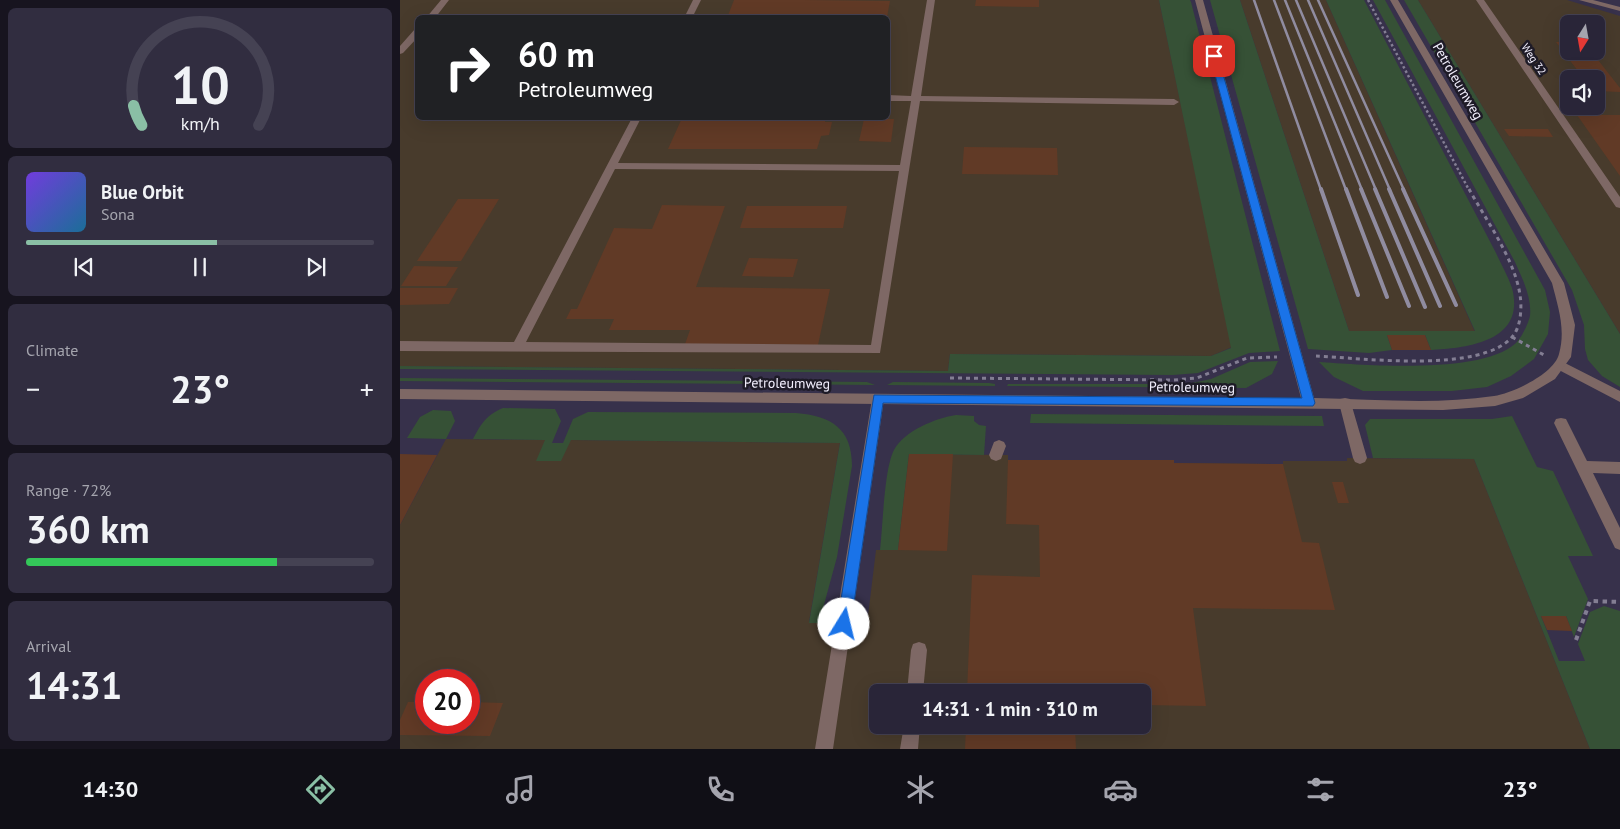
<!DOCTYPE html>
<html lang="en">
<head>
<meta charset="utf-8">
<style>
  :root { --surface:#292538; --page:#312d40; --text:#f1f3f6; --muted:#a5a5ae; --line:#454253; --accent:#8abfa5 }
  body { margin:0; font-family:"PT Sans",sans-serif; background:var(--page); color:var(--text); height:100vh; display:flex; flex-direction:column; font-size:19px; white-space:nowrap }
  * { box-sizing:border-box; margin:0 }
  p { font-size:16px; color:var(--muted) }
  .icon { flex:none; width:28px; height:28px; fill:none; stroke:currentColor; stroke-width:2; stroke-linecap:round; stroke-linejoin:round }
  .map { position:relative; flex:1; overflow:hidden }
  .panel { display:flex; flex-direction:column; gap:8px; padding:8px; background:#17141f; width:400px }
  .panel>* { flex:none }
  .guide { position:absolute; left:15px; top:15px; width:475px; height:105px; border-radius:8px; box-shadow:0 5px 20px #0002,0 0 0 1px var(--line); background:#202124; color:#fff; overflow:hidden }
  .needle { width:32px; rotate:191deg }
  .tools { position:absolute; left:1160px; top:15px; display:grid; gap:10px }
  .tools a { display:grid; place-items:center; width:45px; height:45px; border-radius:8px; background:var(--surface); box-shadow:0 5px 20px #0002,0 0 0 1px var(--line); font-size:25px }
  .speed { position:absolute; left:15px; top:669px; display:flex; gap:10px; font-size:25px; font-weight:700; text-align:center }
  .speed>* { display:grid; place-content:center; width:65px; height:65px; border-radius:50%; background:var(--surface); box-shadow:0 5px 20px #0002,0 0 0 1px var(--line); line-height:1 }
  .speed .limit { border:8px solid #d22; background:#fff; color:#111 }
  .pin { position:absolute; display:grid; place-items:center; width:42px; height:42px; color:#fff; margin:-21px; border-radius:10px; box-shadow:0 2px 8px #0006 }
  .me { position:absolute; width:55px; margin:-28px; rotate:9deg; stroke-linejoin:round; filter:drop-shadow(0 0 4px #0008) }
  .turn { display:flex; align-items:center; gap:18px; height:105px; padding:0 20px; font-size:22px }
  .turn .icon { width:65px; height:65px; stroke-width:2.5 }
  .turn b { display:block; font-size:35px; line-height:42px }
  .big { font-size:38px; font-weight:700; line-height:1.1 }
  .panel .tile { flex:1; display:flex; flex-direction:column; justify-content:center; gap:8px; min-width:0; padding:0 18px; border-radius:8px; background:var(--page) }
  .panel .dial { align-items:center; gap:0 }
  .dial svg { height:130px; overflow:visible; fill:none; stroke:var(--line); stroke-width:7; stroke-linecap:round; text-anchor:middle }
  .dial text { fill:var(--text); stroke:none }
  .song { display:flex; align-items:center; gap:15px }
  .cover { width:60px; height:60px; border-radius:8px; background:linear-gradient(135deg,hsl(260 70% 55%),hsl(200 70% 35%)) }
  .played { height:5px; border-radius:2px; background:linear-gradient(90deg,var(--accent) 55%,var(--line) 55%) }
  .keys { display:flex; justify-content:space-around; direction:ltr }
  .heat { display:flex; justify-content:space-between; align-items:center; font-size:28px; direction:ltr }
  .charge { height:8px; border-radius:4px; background:linear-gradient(90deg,#34c759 72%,var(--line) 0) }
  .trip { position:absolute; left:469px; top:684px; width:282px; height:50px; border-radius:8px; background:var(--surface); box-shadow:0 5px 20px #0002,0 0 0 1px var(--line); font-weight:700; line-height:50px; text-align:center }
  .tab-bar { display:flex; height:80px; justify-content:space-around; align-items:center; background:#100f16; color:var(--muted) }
  .tab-bar .icon { width:35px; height:35px }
  .tab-bar .on { color:var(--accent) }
  .tab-bar b { font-size:22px; color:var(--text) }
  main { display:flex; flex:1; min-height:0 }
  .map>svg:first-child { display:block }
  .industrial { fill:#483b2c; fill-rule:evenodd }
  .green { fill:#365136 }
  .building { fill:#613a26 }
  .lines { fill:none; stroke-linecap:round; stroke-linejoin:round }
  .path-far2 { stroke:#837e93; stroke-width:2.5; stroke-dasharray:2.5 2.5; stroke-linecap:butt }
  .path-far1 { stroke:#837e93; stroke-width:3; stroke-dasharray:4 4; stroke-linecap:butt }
  .path { stroke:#837e93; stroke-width:4; stroke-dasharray:4.5 4.5; stroke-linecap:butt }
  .service { fill:#7e6865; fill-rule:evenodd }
  .minor { fill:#7e6865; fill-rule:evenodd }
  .rail-far1 { stroke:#908ca0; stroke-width:2.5 }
  .rail { stroke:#908ca0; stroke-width:4 }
  .route { fill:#1a73e8; stroke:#114b97 }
  .labels { text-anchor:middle; stroke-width:5; stroke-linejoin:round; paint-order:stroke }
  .far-street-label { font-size:11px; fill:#f3f0fe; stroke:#1e1b27 }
  .street-label { font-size:14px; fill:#f3f0fe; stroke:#1e1b27 }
</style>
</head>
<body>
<main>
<section class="panel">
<div class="tile dial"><svg viewBox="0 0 100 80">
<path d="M14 69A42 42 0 1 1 86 69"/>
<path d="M14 69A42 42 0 0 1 9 57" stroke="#8abfa5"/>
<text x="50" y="56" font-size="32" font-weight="700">10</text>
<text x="50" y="72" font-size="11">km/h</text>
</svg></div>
<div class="tile">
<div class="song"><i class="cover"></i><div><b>Blue Orbit</b><p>Sona</p></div></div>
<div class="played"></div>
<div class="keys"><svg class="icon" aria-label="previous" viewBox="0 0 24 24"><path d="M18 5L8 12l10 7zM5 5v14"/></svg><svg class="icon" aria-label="pause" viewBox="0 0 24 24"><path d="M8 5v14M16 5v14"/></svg><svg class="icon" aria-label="next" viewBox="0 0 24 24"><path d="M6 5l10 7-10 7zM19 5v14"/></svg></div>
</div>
<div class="tile"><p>Climate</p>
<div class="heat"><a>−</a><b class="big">23°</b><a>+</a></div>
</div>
<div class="tile"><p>Range · 72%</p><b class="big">360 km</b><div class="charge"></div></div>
<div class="tile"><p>Arrival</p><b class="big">14:31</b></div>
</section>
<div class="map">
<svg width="1220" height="749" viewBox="0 0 1220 749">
  <rect width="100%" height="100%" fill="#37314b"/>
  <!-- industrial -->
  <path class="industrial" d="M0,0H759L832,347L811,356L550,354L548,371L0,366ZM18,18H488V118H18Z
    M840,0H926L1075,332L949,331Z
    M1018,0H1167L1220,16V334ZM1169,24H1196V51H1169ZM1169,79H1196V106H1169Z
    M46,439L146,440L137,461L171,440L440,443L409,622L467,624L476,550H498L509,454L608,455V460L747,461L774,463L883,464V461H947V458L1074,459L1190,749H0V525ZM26,680H69V722H26ZM478,692H742V725H478Z"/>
  <!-- green -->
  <path class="green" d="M759,0H790L791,2L880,351L849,353L798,373L773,375L0,369V366L548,371L550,354L811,356L831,348Z
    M810,0H840L949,331H1075L926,0H964L1096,253C1101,264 1108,276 1112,288C1126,341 1069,348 1031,350L1025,335H987L992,350L969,353L908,349Z
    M973,0H985L1145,290L1150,312L1148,334L1134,359L1111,376L1087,387L1052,391H963L934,377L919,362C965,365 1081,375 1116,343C1122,337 1128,324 1130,316C1132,297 1122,278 1115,262Z
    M1004,0H1018L1220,334V387L1202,376L1188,360L1185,349L1184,325L1172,290Z
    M878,361L872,374L846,388L607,386L608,384H787L811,379L850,362Z
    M0,378L467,382L475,385L0,381Z
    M493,382L589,383L595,384V386L487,385Z
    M103,408L155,409L161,421L152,443H163L173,419L188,412L396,413C431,416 452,428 452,466L437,557L419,623H409L440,443L171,440L161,461H136L145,440L73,439C81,424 86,415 103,408Z
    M33,410L51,411L55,421L46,439L7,438L20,417Z
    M631,414L922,416L924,426L630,423Z
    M556,415L574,416V421L579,425L586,426L584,455L509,454L498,550H480C483,526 484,469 494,450C504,431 536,418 556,415Z
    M1112,416L1137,467L1153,471L1193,556H1168L1188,599L1174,637L1166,616H1141L1159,661H1185L1178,644L1190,612L1204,606L1220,611V749H1190L1074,459L973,458L965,425L970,419H1092Z"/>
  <!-- building -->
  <path class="building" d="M334,0H405L490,1L487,17L327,18Z
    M576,0H639V7L575,6Z
    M1156,42H1169V51H1191L1220,88V92L1196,91V79H1184Z
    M1177,115H1220V176Z
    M282,118H426L425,122H432L429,135L421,136L417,149H268Z
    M464,119H494L491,142L459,141Z
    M1104,129H1148L1153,137L1109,136Z
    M564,147L657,148L658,175L562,174Z
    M58,199H99L61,261H17Z
    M262,205L325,206L296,287L430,289L418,345L285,344L290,330H209L214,319H166L171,309H177L214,228L252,229Z
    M347,206H447L443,228H340Z
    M349,258L398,259L393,277L342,276Z
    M14,266L58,267L46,286H1Z
    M0,288H58L49,304L0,305Z
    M987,335H1025L1031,350H992Z
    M0,454L37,455L0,525Z
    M509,454H553L547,551L498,550Z
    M608,460H774V463L883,464L902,542L919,543L935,610L793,608L806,706L742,705V692H567L572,575L640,577L639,525L606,524Z
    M932,482H943L949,503H938Z
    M1141,616H1166L1172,631L1147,630Z
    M8,702H26V722H69V702L103,703L90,736L0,735V720Z
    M566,725H675L676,749H565Z"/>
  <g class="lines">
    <!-- path-far2 -->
    <path class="path-far2" d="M968,0L1069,190"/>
    <!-- path-far1 -->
    <path class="path-far1" d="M1112,337L1144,355
      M916,356C962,358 1082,374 1113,336C1121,326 1122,307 1120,295C1115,260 1086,220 1069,189
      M550,378L774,380L797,378L847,358L877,357"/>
    <!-- path -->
    <path class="path" d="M1176,640L1190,601L1220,602"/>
    <!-- service -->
    <path class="service" d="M41,0H49L35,18H26Z
      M293,0H301L292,18H284Z
      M527,0H535L521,96L774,99L779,102L774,105L520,101L480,353L0,351V341L114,342L232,118H241L218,163L500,165L511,101H488V95L511,96ZM215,169L499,171L471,345L126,342Z
      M1076,0H1084L1220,197V208L1216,207Z
      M1179,0H1193L1220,7V11Z
      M15,29H18V37L3,53L0,54V46Z
      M1161,361L1220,391V402L1157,369L1155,366L1157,363Z
      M478,394L483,395L484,399L433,749H415L472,399L473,395Z
      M945,398L950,399L951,403L967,458L965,462L960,464L955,462L953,458L939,403L940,399Z
      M1161,418L1166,419L1187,461L1220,462V474L1193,473L1220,528V550L1215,548L1154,423L1156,419Z
      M599,440L604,442L606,446L601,459L596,461L591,459L589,455L594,442Z
      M519,642L525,644L527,650L523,692H507L511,650L513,644Z
      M504,725H520L518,749H500Z"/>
    <!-- minor -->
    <path class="minor" d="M795,0H803L914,398C973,399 1035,405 1094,396C1113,393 1154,374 1159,354C1166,329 1158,307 1152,283L990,0H998L1164,283L1175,325L1171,357L1155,379L1123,398L1095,406L1043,410L0,399V389L901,398Z"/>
    <!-- rail-far1 -->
    <path class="rail-far1" d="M854,0L921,190
      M874,0L946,190
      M885,0L962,190
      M896,0L976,190
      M908,0L990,190
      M918,0L1004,190"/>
    <!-- rail -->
    <path class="rail" d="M921,189L958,295
      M946,189L987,297
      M961,189L1009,306
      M975,189L1025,307
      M989,189L1040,306
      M1003,189L1056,305"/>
  </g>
  <!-- route -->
  <path class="route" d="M811,55L818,56L915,403L913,406L483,403L451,624L449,629L444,631L439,629L437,624L474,395L902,398L810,56Z"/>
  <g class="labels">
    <!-- far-street labels -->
    <g class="far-street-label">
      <text transform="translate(1134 59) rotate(56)" y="4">Weg 32</text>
    </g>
    <!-- street labels -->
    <g class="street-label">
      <text transform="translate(1058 81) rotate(60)" y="5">Petroleumweg</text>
      <text transform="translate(387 383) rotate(1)" y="5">Petroleumweg</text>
      <text transform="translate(792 387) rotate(1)" y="5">Petroleumweg</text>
    </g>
  </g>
</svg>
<div class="tools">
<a><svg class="needle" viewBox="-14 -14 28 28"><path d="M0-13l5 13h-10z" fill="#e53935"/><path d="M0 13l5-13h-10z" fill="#a5a5ae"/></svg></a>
<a><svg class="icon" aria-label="sound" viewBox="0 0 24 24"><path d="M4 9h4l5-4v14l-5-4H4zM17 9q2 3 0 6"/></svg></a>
</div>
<div class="speed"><div class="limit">20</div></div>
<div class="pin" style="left:814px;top:56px;background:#d93025"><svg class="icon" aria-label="arrive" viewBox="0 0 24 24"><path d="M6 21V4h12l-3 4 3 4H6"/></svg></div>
<svg class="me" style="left:444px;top:624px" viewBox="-20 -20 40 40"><circle r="19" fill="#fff"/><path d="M0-13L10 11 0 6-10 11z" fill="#1a73e8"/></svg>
<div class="trip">14:31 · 1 min · 310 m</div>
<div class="guide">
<div class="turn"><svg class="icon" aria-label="right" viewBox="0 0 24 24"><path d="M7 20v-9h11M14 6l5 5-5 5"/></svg><div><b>60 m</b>Petroleumweg</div></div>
</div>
</div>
</main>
<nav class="tab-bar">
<b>14:30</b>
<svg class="icon on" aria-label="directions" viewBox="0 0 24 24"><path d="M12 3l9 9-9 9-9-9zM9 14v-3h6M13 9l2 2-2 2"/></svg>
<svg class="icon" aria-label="music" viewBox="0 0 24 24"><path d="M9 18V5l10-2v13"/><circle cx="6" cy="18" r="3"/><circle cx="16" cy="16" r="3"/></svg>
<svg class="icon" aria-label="phone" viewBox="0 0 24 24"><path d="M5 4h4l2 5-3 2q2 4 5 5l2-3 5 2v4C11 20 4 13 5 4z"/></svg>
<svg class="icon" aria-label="climate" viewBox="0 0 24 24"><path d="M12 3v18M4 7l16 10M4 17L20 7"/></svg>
<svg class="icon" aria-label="car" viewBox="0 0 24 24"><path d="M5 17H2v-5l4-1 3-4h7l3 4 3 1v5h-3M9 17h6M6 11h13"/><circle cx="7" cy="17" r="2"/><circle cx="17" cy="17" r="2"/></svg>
<svg class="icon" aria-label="filters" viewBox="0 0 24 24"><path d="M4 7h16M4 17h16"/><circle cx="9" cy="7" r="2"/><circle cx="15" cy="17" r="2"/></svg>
<b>23°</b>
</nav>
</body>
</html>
